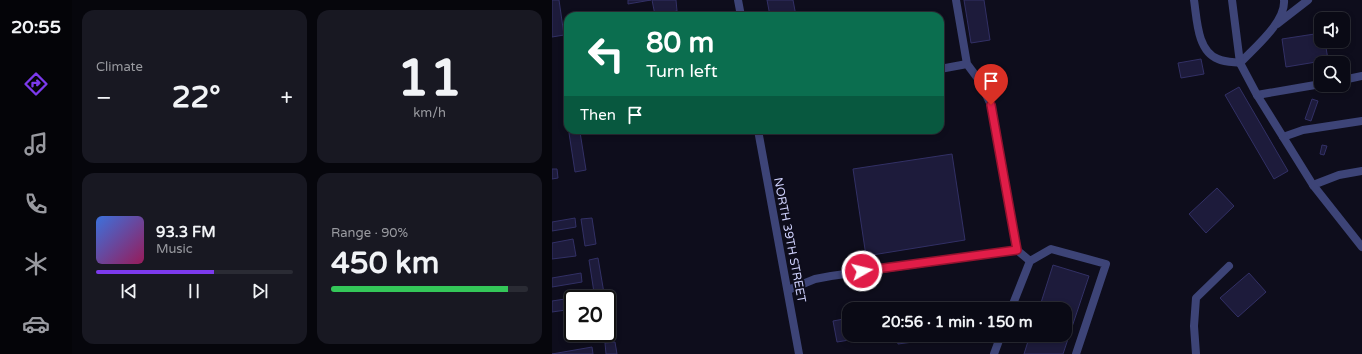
<!DOCTYPE html>
<html lang="en">
<head>
<meta charset="utf-8">
<style>
  :root { --surface:#0a0a15; --page:#181822; --text:#f1f3f6; --muted:#999aa0; --line:#2a2b34; --accent:#7c3aed }
  body { margin:0; font-family:"Varela Round",sans-serif; background:var(--page); color:var(--text); height:100vh; display:flex; flex-direction:column; font-size:15px; white-space:nowrap }
  * { box-sizing:border-box; margin:0 }
  p { font-size:13px; color:var(--muted) }
  .icon { flex:none; width:22px; height:22px; fill:none; stroke:currentColor; stroke-width:2; stroke-linecap:round; stroke-linejoin:round }
  .map { position:relative; flex:1; overflow:hidden }
  .side { display:flex; flex-direction:column; gap:10px; padding:10px; background:#06060c; width:480px }
  .side>* { flex:none }
  .top-card { position:absolute; left:12px; top:12px; width:380px; height:122px; border-radius:12px; box-shadow:0 2px 6px #0003,0 0 0 1px var(--line); background:#0b6e4f; color:#fff; overflow:hidden }
  .fabs { position:absolute; left:762px; top:12px; display:grid; gap:8px }
  .fabs a { display:grid; place-items:center; width:36px; height:36px; border-radius:8px; background:var(--surface); box-shadow:0 2px 6px #0003,0 0 0 1px var(--line); font-size:20px }
  .speed { position:absolute; left:12px; top:290px; display:flex; gap:8px; font-size:20px; font-weight:700; text-align:center }
  .speed>* { display:grid; place-content:center; width:52px; height:52px; border-radius:50%; background:var(--surface); box-shadow:0 2px 6px #0003,0 0 0 1px var(--line); line-height:1 }
  .speed .limit { border:2px solid #111; border-radius:6px; background:#fff; color:#111 }
  .pin { position:absolute; display:grid; place-items:center; width:34px; height:34px; color:#fff; margin:-41px -17px; border-radius:50% 50% 50% 0; rotate:-45deg; box-shadow:0 0 4px #0007 }
  .pin .icon { rotate:45deg }
  .me { position:absolute; width:44px; margin:-22px; rotate:82deg; stroke-linejoin:round; filter:drop-shadow(0 0 3px #0008) }
  .turn { display:flex; align-items:center; gap:14px; height:84px; padding:0 16px; font-size:18px }
  .turn .icon { width:52px; height:52px; stroke-width:2.5 }
  .turn b { display:block; font-size:28px; line-height:34px }
  .then { display:flex; align-items:center; height:38px; padding:0 16px; background:#0003; gap:8px; font-size:15px }
  .big { font-size:30px; font-weight:700; line-height:1.1 }
  .side .widget { flex:1; display:flex; flex-direction:column; justify-content:center; gap:6px; min-width:0; padding:0 14px; border-radius:12px; background:var(--page) }
  .side .dial { align-items:center; gap:0 }
  .dial b { font-size:52px; line-height:1 }
  .song { display:flex; align-items:center; gap:12px }
  .cover { width:48px; height:48px; border-radius:6px; background:linear-gradient(135deg,hsl(220 70% 55%),hsl(330 70% 35%)) }
  .played { height:4px; border-radius:2px; background:linear-gradient(90deg,var(--accent) 60%,var(--line) 60%) }
  .keys { display:flex; justify-content:space-around; direction:ltr }
  .heat { display:flex; justify-content:space-between; align-items:center; font-size:22px; direction:ltr }
  .charge { height:6px; border-radius:3px; background:linear-gradient(90deg,#34c759 90%,var(--line) 0) }
  .side .tiles { flex:1; display:grid; gap:10px; grid-template-columns:repeat(2,1fr) }
  .trip { position:absolute; left:290px; top:302px; width:230px; height:40px; border-radius:12px; background:var(--surface); box-shadow:0 2px 6px #0003,0 0 0 1px var(--line); font-weight:700; line-height:40px; text-align:center }
  main { display:flex; flex:1; min-height:0 }
  .tabs { display:flex; flex-direction:column; width:72px; justify-content:space-around; align-items:center; background:#040408; color:var(--muted) }
  .tabs .icon { width:28px; height:28px }
  .tabs .active { color:var(--accent) }
  .tabs b { font-size:18px; color:var(--text) }
  .map>svg:first-child { display:block }
  .building { fill:#1d1b3b; stroke:#323065 }
  .lines { fill:none; stroke-linecap:round; stroke-linejoin:round }
  .service { stroke:#3d4477; stroke-width:8 }
  .minor { stroke:#3d4477; stroke-width:8 }
  .route-casing { stroke:#92132f; stroke-width:10 }
  .route { stroke:#e11d48; stroke-width:7 }
  .labels { text-anchor:middle; stroke-width:4; stroke-linejoin:round; paint-order:stroke }
  .street-label { font-size:12px; fill:#cdcffa; stroke:#0e0d1c }
</style>
</head>
<body>
<main>
<nav class="tabs">
<b>20:55</b>
<svg class="icon active" aria-label="directions" viewBox="0 0 24 24"><path d="M12 3l9 9-9 9-9-9zM9 14v-3h6M13 9l2 2-2 2"/></svg>
<svg class="icon" aria-label="music" viewBox="0 0 24 24"><path d="M9 18V5l10-2v13"/><circle cx="6" cy="18" r="3"/><circle cx="16" cy="16" r="3"/></svg>
<svg class="icon" aria-label="phone" viewBox="0 0 24 24"><path d="M5 4h4l2 5-3 2q2 4 5 5l2-3 5 2v4C11 20 4 13 5 4z"/></svg>
<svg class="icon" aria-label="climate" viewBox="0 0 24 24"><path d="M12 3v18M4 7l16 10M4 17L20 7"/></svg>
<svg class="icon" aria-label="car" viewBox="0 0 24 24"><path d="M5 17H2v-5l4-1 3-4h7l3 4 3 1v5h-3M9 17h6M6 11h13"/><circle cx="7" cy="17" r="2"/><circle cx="17" cy="17" r="2"/></svg>
</nav>
<section class="side">
<div class="tiles">
<div class="widget"><p>Climate</p>
<div class="heat"><a>−</a><b class="big">22°</b><a>+</a></div>
</div>
<div class="widget dial"><b>11</b><p>km/h</p></div>
<div class="widget">
<div class="song"><i class="cover"></i><div><b>93.3 FM</b><p>Music</p></div></div>
<div class="played"></div>
<div class="keys"><svg class="icon" aria-label="previous" viewBox="0 0 24 24"><path d="M18 5L8 12l10 7zM5 5v14"/></svg><svg class="icon" aria-label="pause" viewBox="0 0 24 24"><path d="M8 5v14M16 5v14"/></svg><svg class="icon" aria-label="next" viewBox="0 0 24 24"><path d="M6 5l10 7-10 7zM19 5v14"/></svg></div>
</div>
<div class="widget"><p>Range · 90%</p><b class="big">450 km</b><div class="charge"></div></div>
</div>
</section>
<div class="map">
<svg width="810" height="354" viewBox="0 0 810 354">
  <rect width="100%" height="100%" fill="#0e0d1c"/>
  <!-- building -->
  <path class="building" d="M0,0H7L12,35L0,37Z
    M76,0H99L76,4Z
    M100,0H124L125,11L103,15Z
    M215,0H241L244,16H218Z
    M412,0H432L438,40L419,43Z
    M769,33V41H773L776,60L734,67L730,39Z
    M649,59L652,74L629,78L626,63Z
    M687,87L736,171L722,179L673,95Z
    M760,99L766,101L759,121L753,119Z
    M28,132L34,170L23,172L17,133Z
    M770,145L775,146L772,155L768,154Z
    M400,154L413,240L314,256L301,169Z
    M0,169H5L6,178L0,179Z
    M665,188L682,206L654,233L637,214Z
    M23,218L24,227L0,231V222Z
    M40,218L44,244L33,246L29,219Z
    M21,239L24,256L0,259V243Z
    M46,258L53,299H43L37,260Z
    M501,265L537,276L511,354H472L478,335H513V309H487Z
    M29,273L30,282L0,287V278Z
    M697,273L714,292L686,317L668,298Z
    M26,297V299H21V309L0,312V301Z
    M297,318V335L322,336L285,342L281,321Z
    M344,335H360L361,342L346,344Z
    M63,342L65,354H54L53,343Z
    M40,347L41,354H0Z"/>
  <g class="lines">
    <!-- service -->
    <path class="service" d="M642,0C645,19 645,51 666,59C673,62 681,62 688,63C702,48 734,22 732,0
      M725,24L756,0
      M415,64L427,80L439,105L465,250L478,261
      M388,69L415,64L404,0
      M791,80L810,76
      M705,95L769,84
      M731,137L751,130L810,121
      M761,185L787,175L810,171
      M236,290L263,279L279,276L465,250
      M459,309L478,261L499,249L554,264L524,354
      M442,354L449,335"/>
    <!-- minor -->
    <path class="minor" d="M186,0L189,16
      M680,0L688,63L705,95L761,185L810,247
      M206,130L247,354
      M644,354L642,326L644,298L677,266"/>
  </g>
  <g class="lines">
    <defs>
      <path id="route" d="M310,271L465,250L439,105"/>
    </defs>
    <!-- route casing -->
    <use href="#route" class="route-casing"/>
    <!-- route -->
    <use href="#route" class="route"/>
  </g>
  <g class="labels">
    <!-- street labels -->
    <g class="street-label">
      <text transform="translate(238 240) rotate(79)" y="4">NORTH 39TH STREET</text>
    </g>
  </g>
</svg>
<div class="fabs">
<a><svg class="icon" aria-label="sound" viewBox="0 0 24 24"><path d="M4 9h4l5-4v14l-5-4H4zM17 9q2 3 0 6"/></svg></a>
<a><svg class="icon" aria-label="search" viewBox="0 0 24 24"><circle cx="10" cy="10" r="6"/><path d="M15 15l6 6"/></svg></a>
</div>
<div class="speed"><div class="limit">20</div></div>
<div class="pin" style="left:439px;top:105px;background:#d93025"><svg class="icon" aria-label="arrive" viewBox="0 0 24 24"><path d="M6 21V4h12l-3 4 3 4H6"/></svg></div>
<svg class="me" style="left:310px;top:271px" viewBox="-20 -20 40 40"><circle r="17" fill="#e11d48" stroke="#fff" stroke-width="3"/><path d="M0-11L8 9 0 5-8 9z" fill="#fff"/></svg>
<div class="trip">20:56 · 1 min · 150 m</div>
<div class="top-card">
<div class="turn"><svg class="icon" aria-label="left" viewBox="0 0 24 24"><path d="M17 20v-9H6M10 6l-5 5 5 5"/></svg><div><b>80 m</b>Turn left</div></div>
<div class="then">Then<svg class="icon" aria-label="arrive" viewBox="0 0 24 24"><path d="M6 21V4h12l-3 4 3 4H6"/></svg></div>
</div>
</div>
</main>
</body>
</html>
